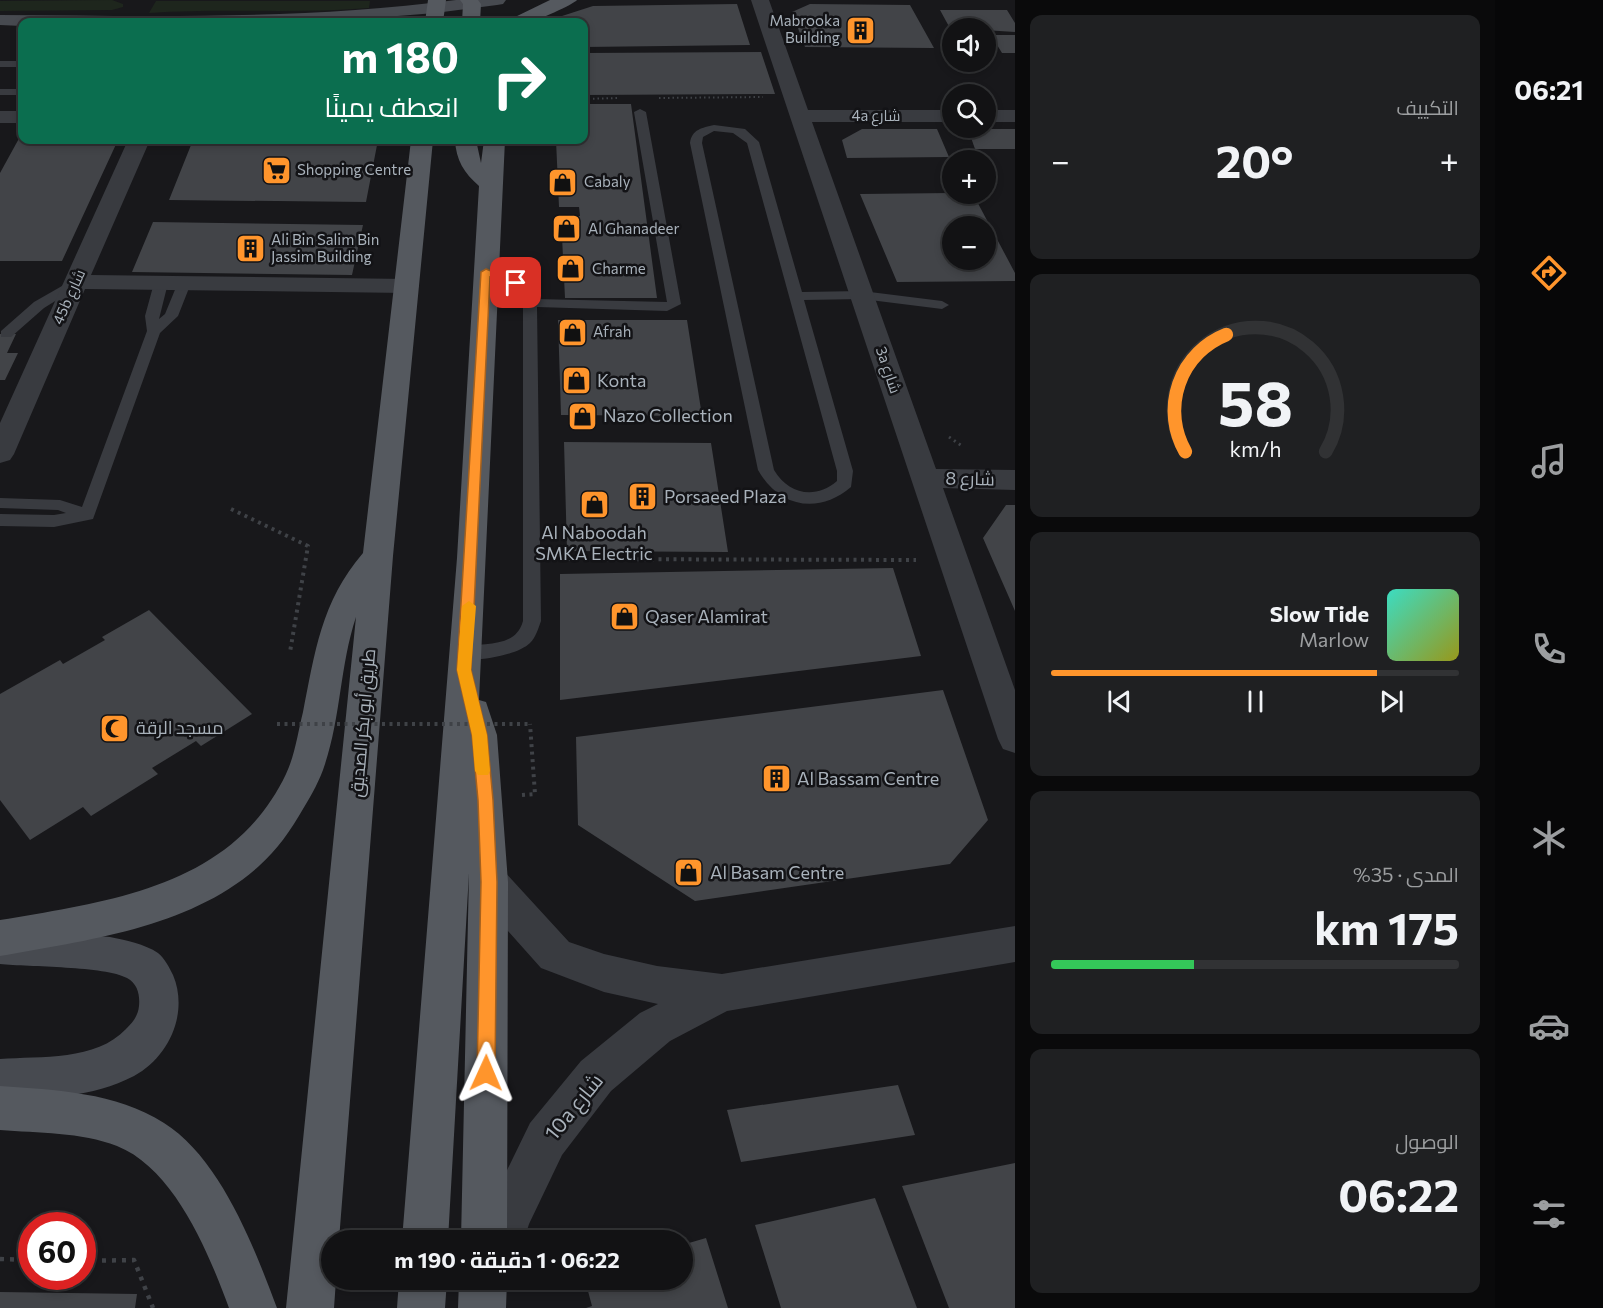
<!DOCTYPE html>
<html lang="ar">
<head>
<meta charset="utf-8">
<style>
  :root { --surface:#121214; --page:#1f2022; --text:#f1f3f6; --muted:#9c9ea0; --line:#313234; --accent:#ff952c }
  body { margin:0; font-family:Commissioner,Cairo,sans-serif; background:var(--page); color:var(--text); direction:rtl; height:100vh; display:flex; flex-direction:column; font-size:22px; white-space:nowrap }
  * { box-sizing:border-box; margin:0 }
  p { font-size:20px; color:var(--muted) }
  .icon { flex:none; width:33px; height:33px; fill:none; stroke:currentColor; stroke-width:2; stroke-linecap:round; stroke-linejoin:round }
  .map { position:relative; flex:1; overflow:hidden; direction:ltr }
  .details { display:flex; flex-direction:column; gap:15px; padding:15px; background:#0a0a0b; width:480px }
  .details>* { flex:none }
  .banner { position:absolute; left:18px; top:18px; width:570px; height:126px; border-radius:12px; box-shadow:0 3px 9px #0003,0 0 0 2px var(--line); direction:rtl; background:#0b6e4f; color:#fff; overflow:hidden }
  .buttons { position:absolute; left:942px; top:18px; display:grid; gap:12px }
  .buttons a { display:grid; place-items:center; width:54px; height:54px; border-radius:50%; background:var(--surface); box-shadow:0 3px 9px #0003,0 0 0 2px var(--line); font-size:30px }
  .speed { position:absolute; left:18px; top:1212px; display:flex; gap:12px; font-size:30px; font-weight:700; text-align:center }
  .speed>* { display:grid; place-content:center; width:78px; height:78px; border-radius:50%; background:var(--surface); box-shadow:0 3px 9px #0003,0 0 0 2px var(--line); line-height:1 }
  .speed .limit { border:9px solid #d22; background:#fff; color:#111 }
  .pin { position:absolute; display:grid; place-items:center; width:51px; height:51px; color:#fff; margin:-26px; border-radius:12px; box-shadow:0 3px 9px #0006 }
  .me { position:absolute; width:66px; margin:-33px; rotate:1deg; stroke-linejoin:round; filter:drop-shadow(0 0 4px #0008) }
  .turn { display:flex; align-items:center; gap:21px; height:126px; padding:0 30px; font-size:27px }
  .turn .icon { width:78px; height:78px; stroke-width:2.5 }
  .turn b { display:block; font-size:42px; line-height:51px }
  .big { font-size:45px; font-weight:700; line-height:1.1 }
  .details .card { flex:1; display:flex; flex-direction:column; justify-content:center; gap:9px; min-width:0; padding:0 21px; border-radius:12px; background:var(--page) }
  .details .dial { align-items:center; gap:0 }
  .dial svg { height:156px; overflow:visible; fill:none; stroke:var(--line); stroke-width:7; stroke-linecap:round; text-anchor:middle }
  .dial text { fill:var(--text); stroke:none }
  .song { display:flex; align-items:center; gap:18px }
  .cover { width:72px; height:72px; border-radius:9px; background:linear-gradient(135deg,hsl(170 70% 55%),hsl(60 70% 35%)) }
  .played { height:6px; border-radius:3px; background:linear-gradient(90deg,var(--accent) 80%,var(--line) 80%) }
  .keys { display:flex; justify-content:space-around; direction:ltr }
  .heat { display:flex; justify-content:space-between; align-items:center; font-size:33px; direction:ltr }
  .charge { height:9px; border-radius:4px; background:linear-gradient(90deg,#34c759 35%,var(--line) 0) }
  .trip { position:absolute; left:321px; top:1230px; width:372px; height:60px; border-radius:30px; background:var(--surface); box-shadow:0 3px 9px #0003,0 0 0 2px var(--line); font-weight:700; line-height:60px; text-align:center; direction:rtl }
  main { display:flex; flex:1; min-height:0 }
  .tabs { display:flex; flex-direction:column; width:108px; justify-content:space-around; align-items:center; background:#070708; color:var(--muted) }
  .tabs .icon { width:42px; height:42px }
  .tabs .active { color:var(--accent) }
  .tabs b { font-size:27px; color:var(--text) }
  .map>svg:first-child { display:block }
  .green { fill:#1e261d }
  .building { fill:#424448; fill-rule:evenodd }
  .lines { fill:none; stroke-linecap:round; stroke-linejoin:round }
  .path-far3 { stroke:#3f4247; stroke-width:2; stroke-dasharray:1.5 3; stroke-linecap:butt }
  .path-far2 { stroke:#3f4247; stroke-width:3; stroke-dasharray:2 4; stroke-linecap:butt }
  .path-far1 { stroke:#3f4247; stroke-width:4; stroke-dasharray:3 4.5; stroke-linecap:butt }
  .path { stroke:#3f4247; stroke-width:4.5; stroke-dasharray:4 6; stroke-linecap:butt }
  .lane { fill:#393b40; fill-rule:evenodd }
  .street { fill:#393b40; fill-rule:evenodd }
  .secondary { fill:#474a50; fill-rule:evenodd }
  .primary { fill:#55595f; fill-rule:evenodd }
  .path-bridge { stroke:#3f4247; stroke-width:4; stroke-dasharray:3 4.5; stroke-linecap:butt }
  .route { fill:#ff952c; stroke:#a6611d; stroke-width:1.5 }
  .slow { fill:#f59e0b }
  .labels { text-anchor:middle; stroke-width:5; stroke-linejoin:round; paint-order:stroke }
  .far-poi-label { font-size:15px; fill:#a9b2bb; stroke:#131316; text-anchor:start }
  .far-street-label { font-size:15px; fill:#a9b2bb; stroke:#131316 }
  .poi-label { font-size:18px; fill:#a9b2bb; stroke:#131316; text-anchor:start }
  .street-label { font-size:18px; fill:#a9b2bb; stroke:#131316 }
  .near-street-label { font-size:21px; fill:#a9b2bb; stroke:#131316 }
</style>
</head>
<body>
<main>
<nav class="tabs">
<b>06:21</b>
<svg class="icon active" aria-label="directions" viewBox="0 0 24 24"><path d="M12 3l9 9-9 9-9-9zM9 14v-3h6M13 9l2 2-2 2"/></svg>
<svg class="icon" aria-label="music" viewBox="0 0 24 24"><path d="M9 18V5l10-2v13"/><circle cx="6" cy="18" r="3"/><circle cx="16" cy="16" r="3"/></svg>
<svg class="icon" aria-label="phone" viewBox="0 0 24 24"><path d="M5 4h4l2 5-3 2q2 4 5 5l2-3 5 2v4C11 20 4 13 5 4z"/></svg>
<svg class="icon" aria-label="climate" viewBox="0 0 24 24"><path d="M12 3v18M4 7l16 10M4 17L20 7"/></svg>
<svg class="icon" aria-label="car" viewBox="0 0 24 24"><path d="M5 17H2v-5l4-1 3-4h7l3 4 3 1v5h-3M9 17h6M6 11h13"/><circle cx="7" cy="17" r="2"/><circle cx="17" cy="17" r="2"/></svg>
<svg class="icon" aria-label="filters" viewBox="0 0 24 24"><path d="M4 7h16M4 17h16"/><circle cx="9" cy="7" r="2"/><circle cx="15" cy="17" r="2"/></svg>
</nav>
<section class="details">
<div class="card"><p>التكييف</p>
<div class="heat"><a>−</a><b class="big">20°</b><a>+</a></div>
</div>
<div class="card dial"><svg viewBox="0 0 100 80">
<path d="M14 69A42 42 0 1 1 86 69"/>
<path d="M14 69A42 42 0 0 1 35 9" stroke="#ff952c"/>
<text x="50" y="56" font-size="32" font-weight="700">58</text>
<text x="50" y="72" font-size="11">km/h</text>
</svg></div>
<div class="card">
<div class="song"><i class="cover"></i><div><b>Slow Tide</b><p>Marlow</p></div></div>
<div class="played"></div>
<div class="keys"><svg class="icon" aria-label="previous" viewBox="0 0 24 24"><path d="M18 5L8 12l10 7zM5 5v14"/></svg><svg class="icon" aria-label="pause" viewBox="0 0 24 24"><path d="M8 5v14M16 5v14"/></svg><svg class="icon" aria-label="next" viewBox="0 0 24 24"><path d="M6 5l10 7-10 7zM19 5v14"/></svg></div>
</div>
<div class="card"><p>المدى · 35%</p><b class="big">175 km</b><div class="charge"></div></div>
<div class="card"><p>الوصول</p><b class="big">06:22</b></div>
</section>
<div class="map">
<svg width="1015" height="1308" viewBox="0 0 1015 1308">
  <rect width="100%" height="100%" fill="#18181b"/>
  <!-- green -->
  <path class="green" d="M112,0L123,4V7L112,10L0,11V1Z
    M156,1H370L369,8C295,14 222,8 149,13Z"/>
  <!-- building -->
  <path class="building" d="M737,4L750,45L584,47V22H555L562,16L593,6Z
    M810,4L910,5L934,48L805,47L792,12Z
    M940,10H1007L1015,23V32L952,28V32Z
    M991,35H1015V53H1002Z
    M761,52L775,94L584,95V53Z
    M584,104H631L657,298H565L561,216H580L579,207H559L556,140H584Z
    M862,129H937L949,157L847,158L842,140Z
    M968,129H1015V149H975Z
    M22,133V140H118L62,261H0V173Z
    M193,140H378L366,202L169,200Z
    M952,193L973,194L1015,273V281L897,282L860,194ZM952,226H986V260H952Z
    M153,222L363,225L352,275L132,272Z
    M558,320H687L702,416L561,415Z
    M0,334H16L7,353H18L5,380H0Z
    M564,442L711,443L728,552L567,551Z
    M1006,505H1015V611L983,538Z
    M893,568L921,656L560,700V574Z
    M149,610L252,714L201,746L196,741L152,768L158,774L91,816L83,807L30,840L0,800V694L60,660L63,664L105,640L102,637Z
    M943,690L988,820L950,864L695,901L578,825L576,737Z
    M898,1085L915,1135L741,1162L727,1110Z
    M1015,1163V1308H949L902,1186Z
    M875,1198L917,1308H781L755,1225Z
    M706,1238L728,1308H586L592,1306L585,1280H682V1245Z
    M0,1292L137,1294L135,1308H0Z"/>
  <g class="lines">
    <!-- path-far3 -->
    <path class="path-far3" d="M659,98L763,97
      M584,99L619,98"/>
    <!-- path-far2 -->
    <path class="path-far2" d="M949,437L962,446"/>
    <!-- path-far1 -->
    <path class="path-far1" d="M231,509L308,546L290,652
      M561,559L916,560
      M522,795L535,794L530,724"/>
    <!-- path -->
    <path class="path" d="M0,1259L32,1260
      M82,1261L134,1260L153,1308"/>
    <!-- lane -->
    <path class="lane" d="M0,61H22V67H0Z
      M0,89H22V95H0Z
      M640,109L646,112L681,304L667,311L537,307L541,621C538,629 536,637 530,643C518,655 476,663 460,658L457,653L460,648C482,641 515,650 523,621V303C511,277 495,286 479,272L486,268C507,273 524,279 535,299L667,302L634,112Z
      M714,125L745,129L759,142L802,292L862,291L942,301L949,305L942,309L862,299L804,300L853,471L851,487C818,515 779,507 758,470L690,143C692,129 702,128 714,125ZM714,131L733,133L747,143L837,471V481C815,500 788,494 774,470L702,143L703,137Z
      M76,278L83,282L81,285L44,308L11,337H1V331L34,302Z
      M161,279L168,283L159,319L165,314L179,280L184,279L191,283L178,316L160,333L93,519L54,527L0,526V514L54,515L66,513L58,510L0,508V498L60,500L82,507L147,331L145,316L154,283Z"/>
    <!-- street -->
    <path class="street" d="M751,0H769L808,110H952V122H812L936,469L1015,470V490L943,488L1015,690V753L1003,749L998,739Z
      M986,110H1015V122H986Z
      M0,111H22V123H0Z
      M128,140H150L91,275L407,279L416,281L419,286L416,291L407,293L85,289L14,454L10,460L0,463V423Z
      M489,865L503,870L569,942L604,954L657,966L722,974L1015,926V962L727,1011L670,1041L611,1091L562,1155L529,1224L524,1240H478L491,1203L530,1123L581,1061L640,1013L658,1004L604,992L541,968L475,894L470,882L475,870Z"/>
    <!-- secondary -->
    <path class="secondary" d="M456,0H506L503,4L497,5L435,13L323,22H22V26L0,25V15C152,16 305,20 456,0Z
      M0,928L110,937C125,940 145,944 158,953C165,959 169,967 173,975C189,1013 169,1057 134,1076C92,1098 45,1098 0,1101V1059C41,1056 96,1061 126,1029C133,1022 138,1016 139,1006C140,995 138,984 127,978C105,966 29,967 0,964Z"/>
    <!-- primary -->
    <path class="primary" d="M428,0H446L443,22H425Z
      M460,0H478L481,4L480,22H462L463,4Z
      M550,0H577C574,4 535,22 529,22C523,23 516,23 510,22L513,18Z
      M225,17L231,18L234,22H214L217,18Z
      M411,140H433L393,556L339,1240H332V1280H336L334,1308H286L356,617C340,665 341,716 325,764C320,780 312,794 303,809C291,830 277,850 259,866C190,928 87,940 0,956V920C110,901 232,887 286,774C295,755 298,732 303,712C315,652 321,602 363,553Z
      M455,140H476L481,163L484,140H505L479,700L486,702L497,735L508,882L507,1240H461L469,873L448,1240H402L457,558L479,186C464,173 456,160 455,140Z
      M0,1086C55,1090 116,1092 164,1123C221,1159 254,1247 277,1308H229C209,1254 175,1169 117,1146C81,1132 38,1133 0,1130Z
      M399,1280H447L445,1308H397Z
      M459,1280H507L506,1308H458Z"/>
    <!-- path-bridge -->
    <path class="path-bridge" d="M277,724H530"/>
  </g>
  <!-- route -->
  <path class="route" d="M486,269L521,283L516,286L490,277L471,670L487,735L493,800L497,882L495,1073L493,1079L486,1082L480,1079L477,1073L481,882L478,800L472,735L457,670L481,272Z"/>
  <!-- slow -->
  <path class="slow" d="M469,601L476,606L471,670L487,735L490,771L488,775H478L475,771L472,735L457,670L462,606Z"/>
  <!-- icons -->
  <defs>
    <symbol id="building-square" viewBox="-11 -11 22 22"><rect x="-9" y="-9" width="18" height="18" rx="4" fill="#ff952c" stroke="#131316"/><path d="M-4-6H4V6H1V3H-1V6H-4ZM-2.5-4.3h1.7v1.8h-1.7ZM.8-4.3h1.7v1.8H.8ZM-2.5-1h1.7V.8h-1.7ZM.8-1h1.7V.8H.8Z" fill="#111"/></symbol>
    <symbol id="supermarket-square" viewBox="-11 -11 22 22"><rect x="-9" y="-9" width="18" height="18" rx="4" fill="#ff952c" stroke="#131316"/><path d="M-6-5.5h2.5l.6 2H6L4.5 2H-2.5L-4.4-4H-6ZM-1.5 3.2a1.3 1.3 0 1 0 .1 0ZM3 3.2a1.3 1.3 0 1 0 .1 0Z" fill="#111"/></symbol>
    <symbol id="shop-square" viewBox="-11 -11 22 22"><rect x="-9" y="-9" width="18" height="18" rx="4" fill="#ff952c" stroke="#131316"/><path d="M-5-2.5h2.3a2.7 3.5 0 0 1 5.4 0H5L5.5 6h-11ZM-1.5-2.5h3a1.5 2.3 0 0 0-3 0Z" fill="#111"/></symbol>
    <symbol id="mosque-square" viewBox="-11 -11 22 22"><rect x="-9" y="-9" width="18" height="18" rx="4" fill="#ff952c" stroke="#131316"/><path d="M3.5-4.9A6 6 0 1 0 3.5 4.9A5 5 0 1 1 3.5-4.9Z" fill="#111"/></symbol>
  </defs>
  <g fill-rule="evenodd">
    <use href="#building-square" x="844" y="14" width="33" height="33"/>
    <use href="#supermarket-square" x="260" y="154" width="33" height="33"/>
    <use href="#shop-square" x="546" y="166" width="33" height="33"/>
    <use href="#shop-square" x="550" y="212" width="33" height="33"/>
    <use href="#building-square" x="234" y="232" width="33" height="33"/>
    <use href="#shop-square" x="554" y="252" width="33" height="33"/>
    <use href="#shop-square" x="556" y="316" width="33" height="33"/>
    <use href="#shop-square" x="560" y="364" width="33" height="33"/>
    <use href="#shop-square" x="566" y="400" width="33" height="33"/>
    <use href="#building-square" x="626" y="480" width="33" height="33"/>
    <use href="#shop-square" x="578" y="488" width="33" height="33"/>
    <use href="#shop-square" x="608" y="600" width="33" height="33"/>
    <use href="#mosque-square" x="98" y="712" width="33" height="33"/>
    <use href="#building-square" x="760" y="762" width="33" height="33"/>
    <use href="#shop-square" x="672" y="856" width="33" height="33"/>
  </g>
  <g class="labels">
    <!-- far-poi labels -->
    <g class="far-poi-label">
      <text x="840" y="26" text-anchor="end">Mabrooka<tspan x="840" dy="17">Building</tspan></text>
      <text x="297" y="175">Shopping Centre</text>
      <text x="584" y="187">Cabaly</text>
      <text x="588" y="234">Al Ghanadeer</text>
      <text x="271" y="245">Ali Bin Salim Bin<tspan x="271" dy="17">Jassim Building</tspan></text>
      <text x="592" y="274">Charme</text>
      <text x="593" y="337">Afrah</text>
    </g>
    <!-- far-street labels -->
    <g class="far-street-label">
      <text x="876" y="121">4a شارع</text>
      <text transform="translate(69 297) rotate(-66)" y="5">45b شارع</text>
      <text transform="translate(888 370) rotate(71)" y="5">3a شارع</text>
    </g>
    <!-- poi labels -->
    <g class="poi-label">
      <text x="597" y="387">Konta</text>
      <text x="603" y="422">Nazo Collection</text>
      <text x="664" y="503">Porsaeed Plaza</text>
      <text x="594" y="539" text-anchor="middle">Al Naboodah<tspan x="594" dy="21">SMKA Electric</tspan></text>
      <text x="645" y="623">Qaser Alamirat</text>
      <text x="136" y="734">مسجد الرقة</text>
      <text x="797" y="785">Al Bassam Centre</text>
      <text x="710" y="879">Al Basam Centre</text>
    </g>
    <!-- street labels -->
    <g class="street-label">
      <text transform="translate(970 479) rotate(1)" y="6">شارع 8</text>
      <text transform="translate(363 723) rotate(-85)" y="6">طريق أبو بكر الصديق</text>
    </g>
    <!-- near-street labels -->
    <g class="near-street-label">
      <text transform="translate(574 1107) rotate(-51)" y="7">10a شارع</text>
    </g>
  </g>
</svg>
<div class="buttons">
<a><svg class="icon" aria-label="sound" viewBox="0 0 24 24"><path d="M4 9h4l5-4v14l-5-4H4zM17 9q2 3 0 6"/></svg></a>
<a><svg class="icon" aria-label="search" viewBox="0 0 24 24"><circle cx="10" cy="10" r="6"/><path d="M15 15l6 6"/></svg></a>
<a>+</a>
<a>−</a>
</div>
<div class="speed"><div class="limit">60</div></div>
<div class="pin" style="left:516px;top:283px;background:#d93025"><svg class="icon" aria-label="arrive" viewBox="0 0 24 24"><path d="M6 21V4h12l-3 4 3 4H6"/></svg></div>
<svg class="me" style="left:486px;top:1073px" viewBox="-20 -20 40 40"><path d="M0-17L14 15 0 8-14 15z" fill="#ff952c" stroke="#fff" stroke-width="4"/></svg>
<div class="trip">06:22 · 1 دقيقة · 190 m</div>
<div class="banner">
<div class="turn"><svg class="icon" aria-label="right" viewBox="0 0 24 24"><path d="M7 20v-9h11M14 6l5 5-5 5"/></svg><div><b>180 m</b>انعطف يمينًا</div></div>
</div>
</div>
</main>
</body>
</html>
